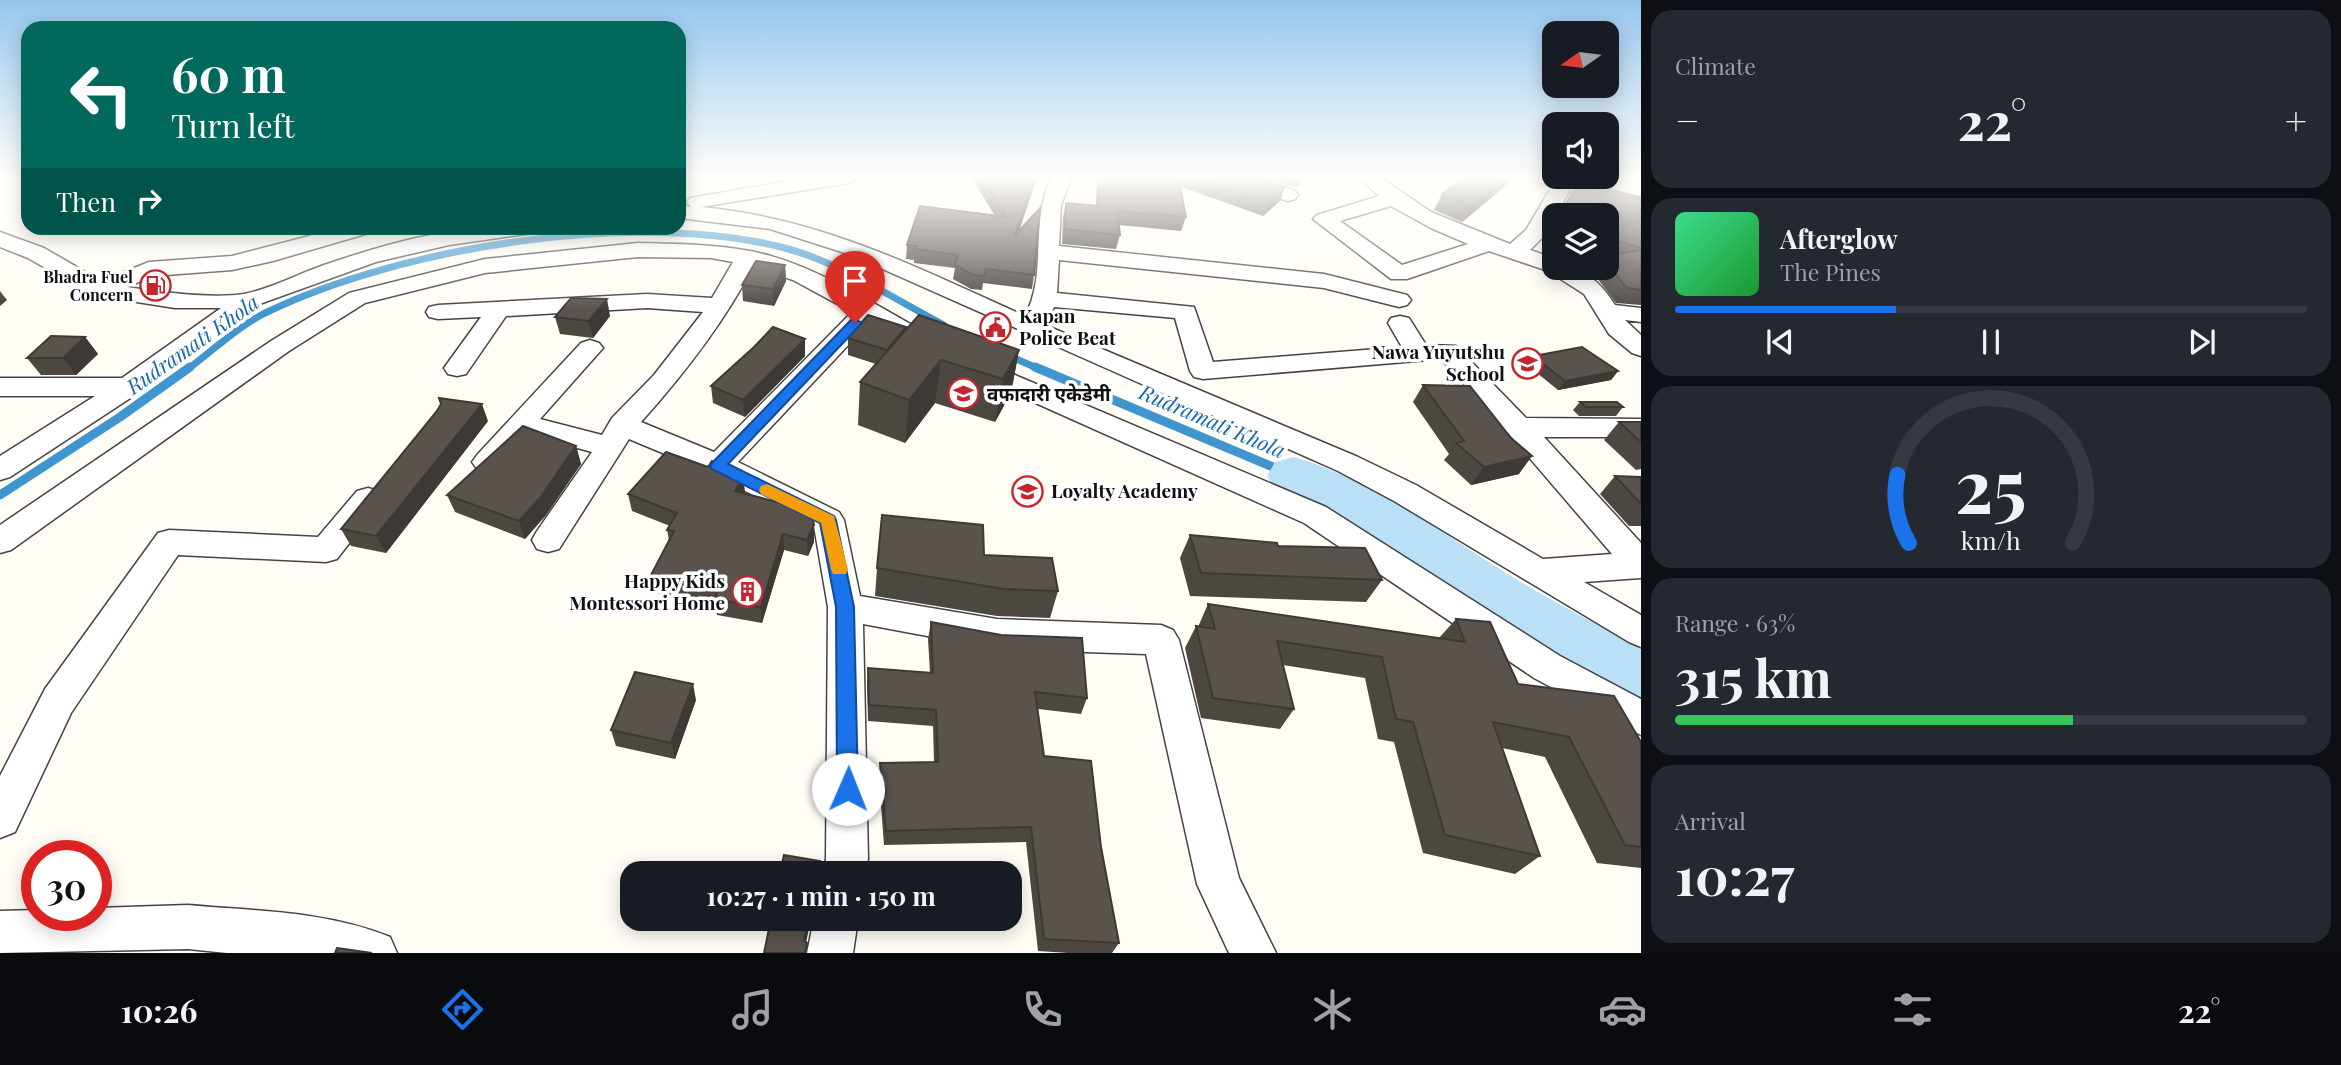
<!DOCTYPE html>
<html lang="en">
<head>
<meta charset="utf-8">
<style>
  :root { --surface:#171b24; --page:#242831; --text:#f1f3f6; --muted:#9ea1a6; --line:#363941; --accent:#1a73e8 }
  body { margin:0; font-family:"Playfair Display","Noto Sans Devanagari",serif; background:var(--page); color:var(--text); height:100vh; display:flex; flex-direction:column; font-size:26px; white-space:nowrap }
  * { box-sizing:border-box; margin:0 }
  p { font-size:23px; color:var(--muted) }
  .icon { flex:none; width:38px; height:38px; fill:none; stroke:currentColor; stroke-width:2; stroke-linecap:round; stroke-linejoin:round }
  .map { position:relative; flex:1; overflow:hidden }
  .drawer { display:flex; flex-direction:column; gap:10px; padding:10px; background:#0d0f14; width:700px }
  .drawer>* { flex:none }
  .hud { position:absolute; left:21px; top:21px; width:665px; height:214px; border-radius:21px; box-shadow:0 4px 18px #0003; background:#00695c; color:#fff; overflow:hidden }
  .needle { width:46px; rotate:256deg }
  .controls { position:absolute; left:1542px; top:21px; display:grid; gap:14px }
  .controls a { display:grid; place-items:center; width:77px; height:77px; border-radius:14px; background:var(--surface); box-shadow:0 4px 18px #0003; font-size:35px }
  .speed { position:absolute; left:21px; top:840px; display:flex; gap:14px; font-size:35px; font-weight:700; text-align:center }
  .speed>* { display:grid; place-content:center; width:91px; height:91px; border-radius:50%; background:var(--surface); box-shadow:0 4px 18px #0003; line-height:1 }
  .speed .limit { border:10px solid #d22; background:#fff; color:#111 }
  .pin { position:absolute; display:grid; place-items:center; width:60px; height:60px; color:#fff; margin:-72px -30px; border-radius:50% 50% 50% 0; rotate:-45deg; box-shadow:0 0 7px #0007 }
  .pin .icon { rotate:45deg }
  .me { position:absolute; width:77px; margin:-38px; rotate:1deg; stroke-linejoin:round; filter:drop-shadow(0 0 5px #0008) }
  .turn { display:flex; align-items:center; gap:24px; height:147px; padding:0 35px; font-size:32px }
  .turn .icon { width:91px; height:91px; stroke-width:2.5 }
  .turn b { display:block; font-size:49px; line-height:60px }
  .then { display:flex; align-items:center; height:66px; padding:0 35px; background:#0003; gap:14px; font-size:26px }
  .big { font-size:52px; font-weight:700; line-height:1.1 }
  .drawer .tile { flex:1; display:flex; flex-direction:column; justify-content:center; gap:10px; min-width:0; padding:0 24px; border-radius:21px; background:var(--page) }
  .drawer .dial { align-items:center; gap:0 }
  .dial svg { height:182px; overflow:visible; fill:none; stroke:var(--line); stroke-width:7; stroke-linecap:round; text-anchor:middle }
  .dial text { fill:var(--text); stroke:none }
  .song { display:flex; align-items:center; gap:21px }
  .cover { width:84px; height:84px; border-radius:10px; background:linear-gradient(135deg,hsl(150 70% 55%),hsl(130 70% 35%)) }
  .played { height:7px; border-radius:4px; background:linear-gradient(90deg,var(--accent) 35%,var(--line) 35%) }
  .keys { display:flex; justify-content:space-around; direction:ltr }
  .heat { display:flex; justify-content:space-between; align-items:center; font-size:38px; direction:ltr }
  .charge { height:10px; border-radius:5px; background:linear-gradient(90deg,#34c759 63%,var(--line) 0) }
  .trip { position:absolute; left:620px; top:861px; width:402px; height:70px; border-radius:21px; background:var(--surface); box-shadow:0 4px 18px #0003; font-weight:700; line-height:70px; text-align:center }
  .tab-bar { display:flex; height:112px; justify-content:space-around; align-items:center; background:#090b0e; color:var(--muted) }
  .tab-bar .icon { width:49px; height:49px }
  .tab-bar .current { color:var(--accent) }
  .tab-bar b { font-size:32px; color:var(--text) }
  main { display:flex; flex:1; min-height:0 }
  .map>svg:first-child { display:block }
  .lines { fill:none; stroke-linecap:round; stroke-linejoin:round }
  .stream-far1 { stroke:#3f96cf; stroke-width:7 }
  .stream { stroke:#3f96cf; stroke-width:9 }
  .river { fill:#b9e0f7; fill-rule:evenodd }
  .minor-casing { stroke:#444; stroke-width:3 }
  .minor { fill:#fff; fill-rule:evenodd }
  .wall { fill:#4d4742 }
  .shaded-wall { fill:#3f3936 }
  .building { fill:#5a524d; stroke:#3f3936; stroke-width:2 }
  .route { fill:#1a73e8; stroke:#114b97; stroke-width:2 }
  .slow { fill:#f59e0b }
  .labels { text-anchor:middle; stroke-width:7; stroke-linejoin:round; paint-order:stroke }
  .far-poi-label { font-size:16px; font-weight:bold; fill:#111; stroke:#fff; text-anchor:end }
  .poi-label { font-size:19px; font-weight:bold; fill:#111; stroke:#fff; text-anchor:start }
  .water-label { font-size:21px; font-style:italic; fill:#1768a6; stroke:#fff }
</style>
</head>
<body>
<main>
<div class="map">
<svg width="1641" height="953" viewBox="0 0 1641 953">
  <rect width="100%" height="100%" fill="#fffdf5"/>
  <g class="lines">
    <!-- stream-far1 -->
    <path class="stream-far1" d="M1007,355L1039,369
      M188,369C213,350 238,327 265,313C400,247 631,211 777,246C837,260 890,297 944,325"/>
    <!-- stream -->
    <path class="stream" d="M1035,367L1294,476
      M0,495L120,417L190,367"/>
    <!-- river -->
    <path class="river" d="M1294,457C1373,480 1440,532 1509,575C1552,601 1596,625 1641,646V707C1538,670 1455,594 1364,537C1336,520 1304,505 1275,490L1267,476L1275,462Z"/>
    <defs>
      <path id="minor" d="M811,177H859L849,183L701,207C821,218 918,268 1025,316C1048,273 1029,221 1052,177H1072L1061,205L1059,246L1324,274L1407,295L1411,300L1407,305L1399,307L1324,288L1059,260L1057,293L1194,307L1213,362L1402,347L1388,323L1391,318L1400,316L1409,318L1426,345L1456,346L1526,418L1641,419V437H1544L1641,543V578L1584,582L1641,615V647L1629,642L1394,501L1338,471L851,255L770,229L679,218V206L691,207L687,202L690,198ZM1054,307L1175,318L1190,371L1194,377L1203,379L1441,359L1509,434L1612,554L1543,559L1416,485L1358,457L1045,325Z
        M1223,177H1254L1295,191L1298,195L1295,199L1288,201L1226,181Z
        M1358,177H1380L1431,212L1510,244L1526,230L1552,186L1533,181L1530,177H1564L1641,198V210L1569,191L1546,234L1530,250L1554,258V268C1584,268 1599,280 1615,305L1641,308V322L1625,320L1641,335V356L1632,353L1609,334L1584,294L1548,271L1489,251L1407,279H1391L1313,219L1317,215L1379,196ZM1391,206L1431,228L1468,244L1402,265L1340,221Z
        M340,228H372L369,233L273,261L232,270L153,276L127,287C160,292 211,299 244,294C270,289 298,274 324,265C391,242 465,221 537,228L534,233L526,234L449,245L376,262L254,306L138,393L10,477L0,480V456L95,396H0V378H122L221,308H175L92,295L28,258L0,247V232L44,248L101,281L149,262L232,256Z
        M638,243C676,244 713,244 750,251C813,263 873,304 930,335L934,340L930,345L921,348L870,322L738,462L839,512L844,520L860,596L997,619L1161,625L1173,630L1179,640L1239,878L1276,953H1229L1197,884L1146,654L997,649L863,624L868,859L865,873H823L826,859L828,607L814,526L708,472L629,439L559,549L548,552L537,549L532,540L537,531L592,452L526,434C512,451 501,476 477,469L472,462L477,455L581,343L590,340L599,343L603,348L540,419L602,435L612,418L654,375L703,312L647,308L506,316L466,374L457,376L448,374L444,368L481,317L438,319L429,317L426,312L429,307L438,305L647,294L712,298L733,262L711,258L638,257L485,273L365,303L289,351L11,550L0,553V525L271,341L349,293L485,259ZM753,267L793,280L852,312L714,452L641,422C684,374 723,324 753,267Z
        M975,358L1326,507L1560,656L1641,699V735L1534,678L1304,523L966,372L962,366L966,360Z
        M368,488L379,491L383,499L337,559L326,562L178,555L71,713L15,832L0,838V776L45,689L158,533L169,530L318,537L357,491Z
        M188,905C255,911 327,911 390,937L397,953H227L188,949L0,953V911L37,910V915H96V908Z
        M814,919H858L853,953H807Z"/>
    </defs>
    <!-- minor casing -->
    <use href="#minor" class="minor-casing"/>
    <!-- minor -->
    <use href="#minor" class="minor"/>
  </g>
  <!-- wall -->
  <path class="wall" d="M971,177H1037L1019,231L1034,275L1032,289L983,283L982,290L971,289L953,279L955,268L914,263V260L906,259L907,245L995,216Z
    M1097,177H1254L1285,187L1280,201L1263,216L1179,186L1186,217L1181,231L1119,225L1120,235L1116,249L1062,244L1063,217L1066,203L1096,205Z
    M1263,177H1304L1303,182L1295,188Z
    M1428,177H1455L1438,181Z
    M1464,177H1516L1462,222L1434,210L1442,194Z
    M1572,193L1641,198V305L1616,303L1591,270L1593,268H1606V256L1611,255L1606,253V215H1559Z
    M1554,225V236L1549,234Z
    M785,265L786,281L774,306L743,301L742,285Z
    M610,316L593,338L560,334L555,317Z
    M906,330L1019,350L1011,393L995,422L935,403L905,443L858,425L860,382L876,364L848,355V338Z
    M85,337L98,354L76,375H41L27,358Z
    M805,339V356L745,417L713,403L711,386Z
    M1533,356L1618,371L1611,380L1558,390L1527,365Z
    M1423,385L1511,438L1519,474L1471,485L1444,460L1449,454L1413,402Z
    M1580,402L1623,407L1616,416H1579L1573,410Z
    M488,421L386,553L351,546L341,529Z
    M1619,422H1641V469L1636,470L1604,440Z
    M576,446L581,464L546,515L525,539L455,512L447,495Z
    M708,467L743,477L745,493L814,525V542L808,556L784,550L762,623L717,615L716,607L654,593L650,577L669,540L667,530L670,526L632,511L628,494Z
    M1615,476L1641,477V526H1629L1600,494Z
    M1190,535L1382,580L1366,602L1190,596L1180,558Z
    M984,555L1058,591L1050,618L997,616L875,596L877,568Z
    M1208,604L1439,638L1456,619L1518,684L1641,742V868L1597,863L1545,757L1502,748L1540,856L1515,874L1423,853L1394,742L1378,739L1365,678L1283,665L1294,709L1280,729L1201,718L1185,648L1196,626L1198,627Z
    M931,622L1087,698L1081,714L1038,709L1044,756L1101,847L1119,943L1112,953H1068L1038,951L1026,842L884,845L879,779L880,763L934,762L933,726L868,721L867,685L868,668L930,673L928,639Z
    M696,700L675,759L616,746L611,730Z"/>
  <!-- shaded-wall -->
  <path class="shaded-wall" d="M1035,177H1037L1013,249L1015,235Z
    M1299,177H1304L1303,182L1295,188Z
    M1440,177H1455L1438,181Z
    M1507,177H1516L1462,222L1471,206Z
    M1285,187L1280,201L1263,216L1268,202Z
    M785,265L786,281L774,306L773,289Z
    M0,291L7,300L0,306Z
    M607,299L610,316L593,338L589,321Z
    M85,337L98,354L76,375L63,358Z
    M805,339V356L745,417L743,400Z
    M1019,350L1011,393L995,422L1003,379Z
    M941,360L935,403L905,443L909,400Z
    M1618,371L1611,380L1558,390L1565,381Z
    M482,404L488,421L386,553L376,536Z
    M576,446L581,464L546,515L525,539L519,521Z
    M1532,456L1519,474L1471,485L1484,467Z
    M743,477L745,494L735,491Z
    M814,525V542L808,556L807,540Z
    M783,534L784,550L762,623L761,607Z
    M693,684L696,700L675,759L671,743Z
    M808,919H811L804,952V940Z"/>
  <!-- building -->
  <path class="building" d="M981,177H1035L1015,235L1040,208L1034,275L986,269L984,276L973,275L955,265L958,255L915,249L916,246L907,245L920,206L1007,217Z
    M1099,177H1178L1186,217L1117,211L1120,235L1065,229L1066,203L1099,206Z
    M1197,177H1254L1285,187L1268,202Z
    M1464,177H1507L1471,206L1442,194Z
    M1582,183L1641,198V248L1606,237V215H1560L1572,193Z
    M1641,250V290L1627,288L1606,263V256Z
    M756,261L785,265L773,289L742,285Z
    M571,298L607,299L589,321L555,317Z
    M868,315L906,327L887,350L848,338Z
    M919,315L1019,350L1003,379L941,360L909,400L860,382Z
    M773,327L805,339L743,400L711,386L754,347Z
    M51,336L85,337L63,358H27Z
    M1582,347L1618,371L1565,381L1533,356Z
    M1423,385L1470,386L1511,438L1532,456L1484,467L1456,443L1464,441Z
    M439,398L482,404L376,536L341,529L437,411L441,404Z
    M1580,402H1617L1623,407H1586Z
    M1619,422H1641V442Z
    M523,426L576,446L540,498L519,521L447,495Z
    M666,452L708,467L712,461L743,477L735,491L811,511L814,525L807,540L783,534L761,607L715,599L717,592L650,577L674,531L667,530L677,513L628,494Z
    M1615,476L1641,477V504Z
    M882,515L983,525L984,555L1052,558L1058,591L1004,589L877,568Z
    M1190,535L1277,543L1278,546L1365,548L1382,580L1201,573Z
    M1208,604L1465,642L1456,619L1490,622L1518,684L1614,696L1641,742V847L1625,845L1569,737L1493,722L1540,856L1445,835L1413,722L1396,719L1382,657L1277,641L1294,709L1213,698L1196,626L1215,629Z
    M931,622L1001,635L1082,638L1087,698L1035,692L1044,756L1091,761L1101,847L1119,943L1044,939L1031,827L886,831L880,763L938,762L936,710L869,705L868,668L933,673Z
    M635,672L693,684L671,743L611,730Z
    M784,855L820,861L818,873H780Z
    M771,919H808L804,940L807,943L805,953H764Z
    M337,948L372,953H335Z"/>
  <!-- sky -->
  <linearGradient id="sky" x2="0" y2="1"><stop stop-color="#95c6ee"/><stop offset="0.57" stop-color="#fffefa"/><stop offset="1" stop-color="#fffefa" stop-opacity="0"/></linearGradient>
  <rect width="1641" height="311" fill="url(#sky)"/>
  <!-- route -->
  <path class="route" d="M855,319L862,323L860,325L728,464L834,516L836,520L854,607L858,789L855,796L848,799L840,796L837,789L836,607L820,523L712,469L710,465L851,320Z"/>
  <!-- slow -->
  <path class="slow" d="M767,484L834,516L848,569L846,574H833L831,569L821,523L761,494L759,490L761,486Z"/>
  <!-- icons -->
  <defs>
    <symbol id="fuel-ring" viewBox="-11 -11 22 22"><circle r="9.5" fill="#fff" stroke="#c4262e" stroke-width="1.5"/><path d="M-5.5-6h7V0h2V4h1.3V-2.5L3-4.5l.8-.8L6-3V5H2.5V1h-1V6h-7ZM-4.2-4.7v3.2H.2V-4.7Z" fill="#c4262e"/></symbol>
    <symbol id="civic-ring" viewBox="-11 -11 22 22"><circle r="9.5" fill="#fff" stroke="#c4262e" stroke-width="1.5"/><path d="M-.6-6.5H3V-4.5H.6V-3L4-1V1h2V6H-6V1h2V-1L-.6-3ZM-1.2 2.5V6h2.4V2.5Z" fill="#c4262e"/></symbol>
    <symbol id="school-ring" viewBox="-11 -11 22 22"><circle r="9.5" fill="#fff" stroke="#c4262e" stroke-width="1.5"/><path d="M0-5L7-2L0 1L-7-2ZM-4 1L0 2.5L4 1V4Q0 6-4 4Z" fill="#c4262e"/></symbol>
    <symbol id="university-ring" viewBox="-11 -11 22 22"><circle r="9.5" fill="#fff" stroke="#c4262e" stroke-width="1.5"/><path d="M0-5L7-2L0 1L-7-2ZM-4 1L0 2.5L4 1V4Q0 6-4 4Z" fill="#c4262e"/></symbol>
    <symbol id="building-ring" viewBox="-11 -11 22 22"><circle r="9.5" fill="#fff" stroke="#c4262e" stroke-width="1.5"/><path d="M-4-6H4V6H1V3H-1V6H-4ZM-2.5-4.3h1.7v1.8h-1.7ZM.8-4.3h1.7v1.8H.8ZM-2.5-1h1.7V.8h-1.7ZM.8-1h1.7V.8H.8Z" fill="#c4262e"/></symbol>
  </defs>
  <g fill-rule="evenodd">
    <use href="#fuel-ring" x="138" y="268" width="35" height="35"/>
    <use href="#civic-ring" x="978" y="310" width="35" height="35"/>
    <use href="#school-ring" x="1510" y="346" width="35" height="35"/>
    <use href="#university-ring" x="946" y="376" width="35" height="35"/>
    <use href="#school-ring" x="1010" y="474" width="35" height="35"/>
    <use href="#building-ring" x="730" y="574" width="35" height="35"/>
  </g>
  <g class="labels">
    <!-- far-poi labels -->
    <g class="far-poi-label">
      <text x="133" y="283">Bhadra Fuel<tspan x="133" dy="18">Concern</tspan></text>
    </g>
    <!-- poi labels -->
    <g class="poi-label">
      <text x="1019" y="323">Kapan<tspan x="1019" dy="22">Police Beat</tspan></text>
      <text x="1505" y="359" text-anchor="end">Nawa Yuyutshu<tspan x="1505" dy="22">School</tspan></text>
      <text x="987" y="401">वफादारी एकेडेमी</text>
      <text x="1051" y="498">Loyalty Academy</text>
      <text x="725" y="588" text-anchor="end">Happy Kids<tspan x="725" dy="22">Montessori Home</tspan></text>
    </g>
    <!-- water labels -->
    <g class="water-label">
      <text transform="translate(193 345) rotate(-35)" y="7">Rudramati Khola</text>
      <text transform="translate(1212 422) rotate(23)" y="7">Rudramati Khola</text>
    </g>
  </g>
</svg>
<div class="controls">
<a><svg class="needle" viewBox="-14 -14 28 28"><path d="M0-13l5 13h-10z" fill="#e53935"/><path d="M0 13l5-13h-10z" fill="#9ea1a6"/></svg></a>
<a><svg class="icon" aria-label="sound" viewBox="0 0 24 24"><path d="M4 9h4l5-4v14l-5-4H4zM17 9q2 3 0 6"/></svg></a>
<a><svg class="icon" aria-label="layers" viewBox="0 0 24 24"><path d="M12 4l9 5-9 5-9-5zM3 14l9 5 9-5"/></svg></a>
</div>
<div class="speed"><div class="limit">30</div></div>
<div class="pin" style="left:855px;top:323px;background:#d93025"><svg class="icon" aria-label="arrive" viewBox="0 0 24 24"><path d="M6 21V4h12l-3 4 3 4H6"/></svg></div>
<svg class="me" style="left:848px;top:789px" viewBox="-20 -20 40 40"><circle r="19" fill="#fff"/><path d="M0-13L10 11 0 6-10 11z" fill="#1a73e8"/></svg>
<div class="trip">10:27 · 1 min · 150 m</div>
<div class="hud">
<div class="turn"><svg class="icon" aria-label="left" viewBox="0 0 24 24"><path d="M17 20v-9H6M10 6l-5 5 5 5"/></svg><div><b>60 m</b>Turn left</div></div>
<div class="then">Then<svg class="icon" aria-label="right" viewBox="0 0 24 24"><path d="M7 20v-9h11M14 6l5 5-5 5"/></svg></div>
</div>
</div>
<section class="drawer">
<div class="tile"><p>Climate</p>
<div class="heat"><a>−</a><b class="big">22°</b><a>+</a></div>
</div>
<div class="tile">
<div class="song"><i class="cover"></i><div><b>Afterglow</b><p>The Pines</p></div></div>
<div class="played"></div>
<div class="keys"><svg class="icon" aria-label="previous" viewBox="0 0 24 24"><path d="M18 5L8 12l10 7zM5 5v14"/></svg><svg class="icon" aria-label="pause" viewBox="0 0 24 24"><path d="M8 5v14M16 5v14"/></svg><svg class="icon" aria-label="next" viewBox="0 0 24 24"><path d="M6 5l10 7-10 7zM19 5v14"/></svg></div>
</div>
<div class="tile dial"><svg viewBox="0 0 100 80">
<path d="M14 69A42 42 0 1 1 86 69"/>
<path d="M14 69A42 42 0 0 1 9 39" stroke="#1a73e8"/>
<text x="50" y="56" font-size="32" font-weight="700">25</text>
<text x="50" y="72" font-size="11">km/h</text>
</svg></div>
<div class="tile"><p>Range · 63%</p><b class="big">315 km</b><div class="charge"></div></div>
<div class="tile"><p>Arrival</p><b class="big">10:27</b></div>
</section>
</main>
<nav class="tab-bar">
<b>10:26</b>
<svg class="icon current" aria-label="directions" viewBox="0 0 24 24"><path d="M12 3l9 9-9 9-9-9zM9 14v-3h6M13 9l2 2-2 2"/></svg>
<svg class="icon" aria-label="music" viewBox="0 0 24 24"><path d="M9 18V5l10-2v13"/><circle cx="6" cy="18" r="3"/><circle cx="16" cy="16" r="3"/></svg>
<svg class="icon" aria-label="phone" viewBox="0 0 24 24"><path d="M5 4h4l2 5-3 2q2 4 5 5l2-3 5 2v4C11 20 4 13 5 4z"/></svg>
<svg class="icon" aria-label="climate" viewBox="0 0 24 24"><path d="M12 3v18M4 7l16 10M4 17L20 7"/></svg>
<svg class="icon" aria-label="car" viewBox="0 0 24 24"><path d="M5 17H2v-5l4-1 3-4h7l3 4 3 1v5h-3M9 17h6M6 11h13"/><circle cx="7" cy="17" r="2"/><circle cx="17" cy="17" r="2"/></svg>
<svg class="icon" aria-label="filters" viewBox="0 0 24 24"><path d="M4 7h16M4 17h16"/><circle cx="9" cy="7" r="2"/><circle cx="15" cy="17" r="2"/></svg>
<b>22°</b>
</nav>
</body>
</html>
